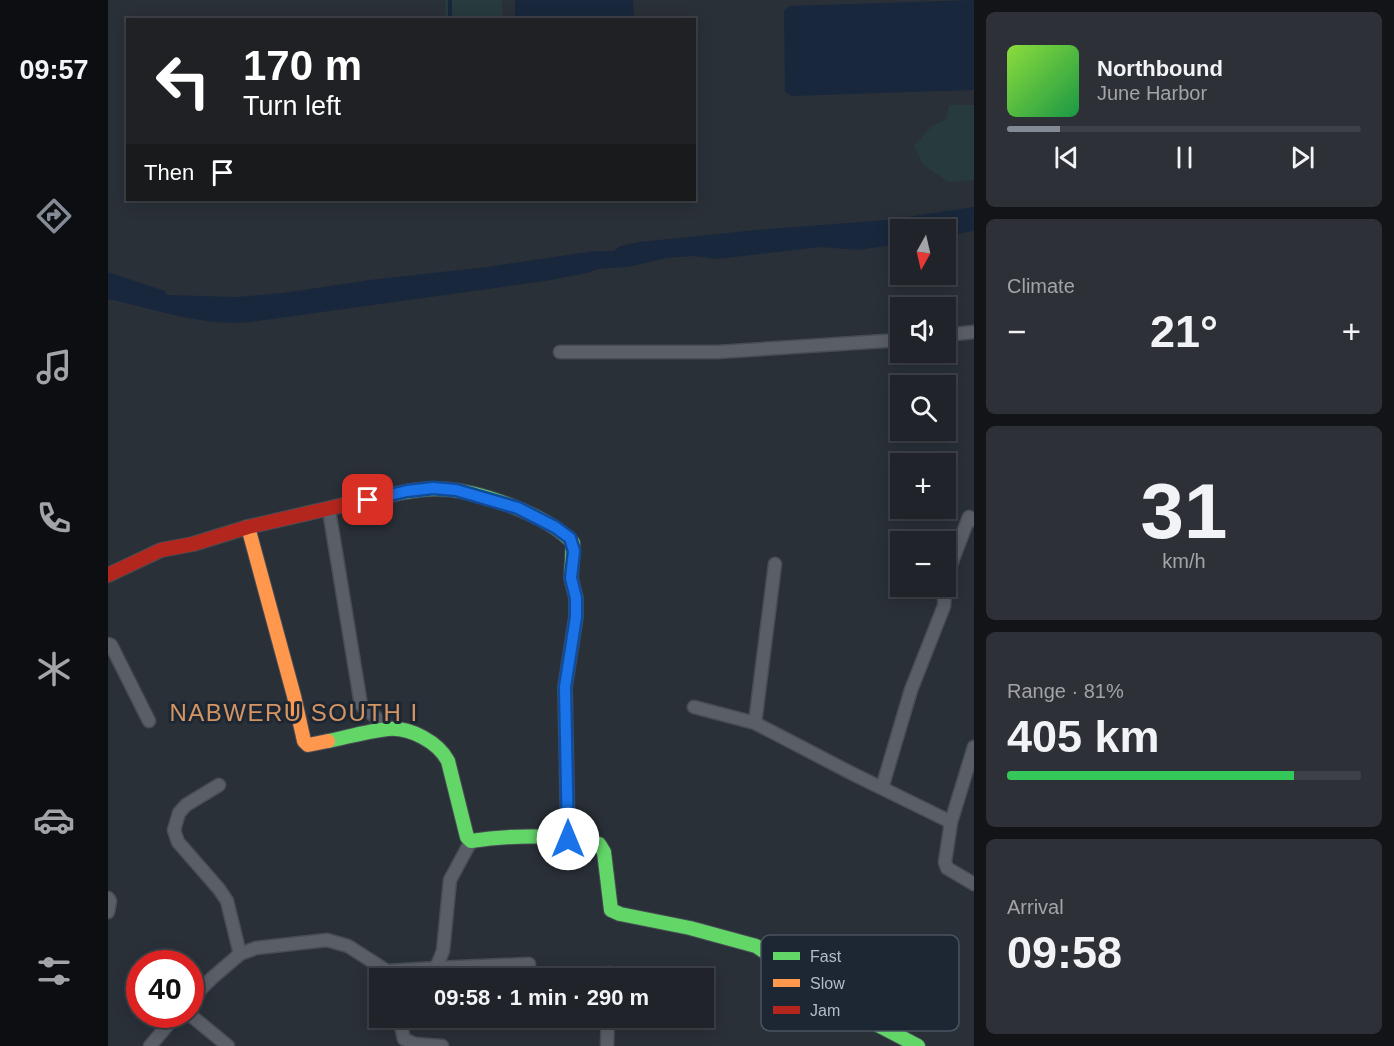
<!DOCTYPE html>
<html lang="en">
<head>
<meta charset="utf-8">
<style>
  :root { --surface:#20242a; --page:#2d3036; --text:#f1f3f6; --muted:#a2a4a8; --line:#3d4147; --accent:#848b96 }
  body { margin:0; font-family:Arial,sans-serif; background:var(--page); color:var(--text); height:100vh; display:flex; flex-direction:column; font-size:22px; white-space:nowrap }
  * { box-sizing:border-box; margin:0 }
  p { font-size:20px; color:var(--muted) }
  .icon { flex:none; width:33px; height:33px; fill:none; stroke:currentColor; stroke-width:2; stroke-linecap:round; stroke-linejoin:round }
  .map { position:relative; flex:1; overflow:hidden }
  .sheet { display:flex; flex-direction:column; gap:12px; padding:12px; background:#121417; width:420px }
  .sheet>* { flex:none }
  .top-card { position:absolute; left:18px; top:18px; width:570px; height:183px; border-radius:0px; box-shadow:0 3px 15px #0003,0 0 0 2px var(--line); background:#202124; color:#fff; overflow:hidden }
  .needle { width:39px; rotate:188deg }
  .controls { position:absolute; left:782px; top:219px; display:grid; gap:12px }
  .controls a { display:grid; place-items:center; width:66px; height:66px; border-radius:0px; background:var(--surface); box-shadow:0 3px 15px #0003,0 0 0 2px var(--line); font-size:30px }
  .speed { position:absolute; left:18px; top:950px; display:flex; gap:12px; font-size:30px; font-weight:700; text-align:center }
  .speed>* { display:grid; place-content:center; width:78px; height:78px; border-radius:50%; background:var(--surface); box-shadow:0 3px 15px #0003,0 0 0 2px var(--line); line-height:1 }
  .speed .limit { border:9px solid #d22; background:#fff; color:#111 }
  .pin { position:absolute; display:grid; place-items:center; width:51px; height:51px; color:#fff; margin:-26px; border-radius:12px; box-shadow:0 3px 9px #0006 }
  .me { position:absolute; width:66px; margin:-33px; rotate:0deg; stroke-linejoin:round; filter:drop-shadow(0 0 4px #0008) }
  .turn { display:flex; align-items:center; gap:21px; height:126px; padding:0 18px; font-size:27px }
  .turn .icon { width:78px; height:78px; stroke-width:2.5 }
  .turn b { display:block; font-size:42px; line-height:51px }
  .then { display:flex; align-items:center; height:57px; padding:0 18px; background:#0003; gap:12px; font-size:22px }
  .big { font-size:45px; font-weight:700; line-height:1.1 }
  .sheet .card { flex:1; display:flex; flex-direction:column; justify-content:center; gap:9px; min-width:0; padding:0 21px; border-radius:9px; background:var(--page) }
  .sheet .dial { align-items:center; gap:0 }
  .dial b { font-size:78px; line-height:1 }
  .song { display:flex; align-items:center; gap:18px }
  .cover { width:72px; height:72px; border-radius:9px; background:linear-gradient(135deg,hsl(90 70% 55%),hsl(140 70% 35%)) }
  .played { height:6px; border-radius:3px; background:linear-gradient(90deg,var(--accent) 15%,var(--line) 15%) }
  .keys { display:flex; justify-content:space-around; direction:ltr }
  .heat { display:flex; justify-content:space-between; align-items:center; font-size:33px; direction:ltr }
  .charge { height:9px; border-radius:4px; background:linear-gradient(90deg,#34c759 81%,var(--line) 0) }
  .trip { position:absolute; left:261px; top:968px; width:345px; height:60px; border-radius:0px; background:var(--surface); box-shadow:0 3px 15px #0003,0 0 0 2px var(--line); font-weight:700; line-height:60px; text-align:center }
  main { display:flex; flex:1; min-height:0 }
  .menu { display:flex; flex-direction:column; width:108px; justify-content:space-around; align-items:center; background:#0d0e11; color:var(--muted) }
  .menu .icon { width:42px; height:42px }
  .menu .selected { color:var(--accent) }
  .menu b { font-size:27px; color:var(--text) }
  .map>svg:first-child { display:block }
  .green { fill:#273a3e }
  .water { fill:#19273c }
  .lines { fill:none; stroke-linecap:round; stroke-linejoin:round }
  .stream { stroke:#19273c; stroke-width:4 }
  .street-casing { stroke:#484c55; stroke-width:15 }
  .fast-casing { stroke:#484c55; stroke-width:16 }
  .slow-casing { stroke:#484c55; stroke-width:16 }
  .jam-casing { stroke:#484c55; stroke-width:16 }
  .street { stroke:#5a5e66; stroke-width:12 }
  .fast { stroke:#63d668; stroke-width:14 }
  .slow { stroke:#ff974d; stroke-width:14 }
  .jam { stroke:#b3261e; stroke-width:14 }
  .route-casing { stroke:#114b97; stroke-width:15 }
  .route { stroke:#1a73e8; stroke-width:10 }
  .labels { text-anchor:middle; stroke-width:6; stroke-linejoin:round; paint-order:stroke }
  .quarter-label { font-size:24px; letter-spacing:1.5px; fill:#d59563; stroke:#1d2633 }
  .key { fill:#1d2633; stroke:#4a5360; stroke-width:1.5 }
  .key-label { font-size:16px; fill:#b4bcc9 }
</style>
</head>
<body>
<main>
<nav class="menu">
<b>09:57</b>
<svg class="icon selected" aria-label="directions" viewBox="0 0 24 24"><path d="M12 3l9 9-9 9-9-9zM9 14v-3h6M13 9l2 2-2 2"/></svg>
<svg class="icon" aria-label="music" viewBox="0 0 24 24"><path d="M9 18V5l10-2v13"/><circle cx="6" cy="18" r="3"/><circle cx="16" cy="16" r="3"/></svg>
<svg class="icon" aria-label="phone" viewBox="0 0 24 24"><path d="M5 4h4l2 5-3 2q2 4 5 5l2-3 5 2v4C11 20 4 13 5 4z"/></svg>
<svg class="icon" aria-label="climate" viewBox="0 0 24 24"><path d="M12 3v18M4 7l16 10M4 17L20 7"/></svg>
<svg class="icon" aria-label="car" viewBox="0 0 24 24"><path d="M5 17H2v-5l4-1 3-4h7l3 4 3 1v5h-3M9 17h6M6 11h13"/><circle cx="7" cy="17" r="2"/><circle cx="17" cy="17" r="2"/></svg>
<svg class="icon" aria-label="filters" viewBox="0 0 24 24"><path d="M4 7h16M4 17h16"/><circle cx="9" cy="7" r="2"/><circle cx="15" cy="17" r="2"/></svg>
</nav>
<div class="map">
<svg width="866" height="1046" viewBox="0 0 866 1046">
  <rect width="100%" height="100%" fill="#2a3038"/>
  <!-- green -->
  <path class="green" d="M337,0H394V19H337Z
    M841,105H866V180L841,182L815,165L806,146L823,127L838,119Z"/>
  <!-- water -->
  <path class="water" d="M407,0H525L526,19H407Z
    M866,0V90L684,96L677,92L676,11L681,6Z
    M866,207V231L837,236V230H792V244L750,250L713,247L609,259L585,256L559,258L520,267L490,269L479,273L437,281L143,322C95,327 47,309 0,299V272L57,291L59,295L129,297L175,293L262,280L379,267L486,251H506L512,246L531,242L648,230L779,220Z"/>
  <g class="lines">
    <!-- stream -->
    <path class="stream" d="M342,0V20"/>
    <defs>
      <path id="street" d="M837,335L866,332
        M452,352H610L792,340
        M221,510L253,705L282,729
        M837,580L861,517L866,520
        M0,644L3,645L41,721
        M586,707L647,723L745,774L843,822L837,862L839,868L866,884
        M647,723L667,564
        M111,785L78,805L71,813L66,830L70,842L111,889L119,901L132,954
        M774,788L803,690L836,606L837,586
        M843,822L866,747
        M0,898L2,901L0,912
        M328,968L421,964
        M279,971L328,968L335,951L342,880L363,841
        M501,978V973
        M82,1000L104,978L132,954L148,948L219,940L240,946L279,971L281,978
        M81,1014L120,1046
        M291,1017L296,1039L307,1044L334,1046
        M42,1046L69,1014
        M499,1046L500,1017"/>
      <path id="fast" d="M266,498C288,494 308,488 330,489C368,489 440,515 465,543L463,578L468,598V617L457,687L460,839
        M220,741C240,737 260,731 280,729C302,727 330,742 340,761L359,837L363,841C402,835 453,834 491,844L496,852L503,910L512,914L582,928L648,946L666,958L677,984L685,992L747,1013L810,1046"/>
      <path id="slow" d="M140,527L186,696L196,741L200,745L220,741"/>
      <path id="jam" d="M0,575L53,550L85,544L140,527L266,498"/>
    </defs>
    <!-- street casing -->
    <use href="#street" class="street-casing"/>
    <!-- fast casing -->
    <use href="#fast" class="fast-casing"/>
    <!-- slow casing -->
    <use href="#slow" class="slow-casing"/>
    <!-- jam casing -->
    <use href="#jam" class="jam-casing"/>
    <!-- street -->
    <use href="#street" class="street"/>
    <!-- fast -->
    <use href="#fast" class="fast"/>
    <!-- slow -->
    <use href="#slow" class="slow"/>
    <!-- jam -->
    <use href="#jam" class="jam"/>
  </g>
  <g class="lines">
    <defs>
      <path id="route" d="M260,500L299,491L325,488L348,490L410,508L447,527L462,538L466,551L463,578L468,598V617L457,687L460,839"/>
    </defs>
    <!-- route casing -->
    <use href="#route" class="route-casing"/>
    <!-- route -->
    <use href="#route" class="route"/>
  </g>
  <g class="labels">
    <!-- quarter labels -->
    <g class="quarter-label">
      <text x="186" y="721">NABWERU SOUTH I</text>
    </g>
  </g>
  <!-- legend -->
  <rect x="653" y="935" width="198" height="96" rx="9" class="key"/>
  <rect x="665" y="952" width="27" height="8" fill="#63d668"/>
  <rect x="665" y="979" width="27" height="8" fill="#ff974d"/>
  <rect x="665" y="1006" width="27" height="8" fill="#b3261e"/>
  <g class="key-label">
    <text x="702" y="962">Fast</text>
    <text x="702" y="989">Slow</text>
    <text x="702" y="1016">Jam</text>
  </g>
</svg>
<div class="controls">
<a><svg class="needle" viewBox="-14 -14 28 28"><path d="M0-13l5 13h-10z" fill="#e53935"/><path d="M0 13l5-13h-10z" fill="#a2a4a8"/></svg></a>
<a><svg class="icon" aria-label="sound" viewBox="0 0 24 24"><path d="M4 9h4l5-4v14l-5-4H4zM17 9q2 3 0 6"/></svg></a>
<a><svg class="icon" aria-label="search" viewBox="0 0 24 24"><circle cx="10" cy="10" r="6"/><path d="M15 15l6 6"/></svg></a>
<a>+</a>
<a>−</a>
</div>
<div class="speed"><div class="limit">40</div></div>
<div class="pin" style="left:260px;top:500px;background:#d93025"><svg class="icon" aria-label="arrive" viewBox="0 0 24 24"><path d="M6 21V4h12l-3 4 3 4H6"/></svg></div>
<svg class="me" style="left:460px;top:839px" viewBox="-20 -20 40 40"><circle r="19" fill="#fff"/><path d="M0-13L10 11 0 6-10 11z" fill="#1a73e8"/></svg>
<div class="trip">09:58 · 1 min · 290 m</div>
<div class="top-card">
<div class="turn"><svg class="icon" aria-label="left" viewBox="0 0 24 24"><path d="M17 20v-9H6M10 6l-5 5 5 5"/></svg><div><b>170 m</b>Turn left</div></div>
<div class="then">Then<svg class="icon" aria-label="arrive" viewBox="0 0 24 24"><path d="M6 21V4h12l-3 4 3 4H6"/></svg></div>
</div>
</div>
<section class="sheet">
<div class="card">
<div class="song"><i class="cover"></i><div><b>Northbound</b><p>June Harbor</p></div></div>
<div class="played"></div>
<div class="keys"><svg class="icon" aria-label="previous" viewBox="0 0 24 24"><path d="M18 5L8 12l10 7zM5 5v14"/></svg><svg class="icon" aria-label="pause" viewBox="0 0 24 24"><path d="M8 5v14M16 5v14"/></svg><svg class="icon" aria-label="next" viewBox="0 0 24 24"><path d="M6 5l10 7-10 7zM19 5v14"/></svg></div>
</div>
<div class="card"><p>Climate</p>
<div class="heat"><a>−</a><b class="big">21°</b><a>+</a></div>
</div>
<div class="card dial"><b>31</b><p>km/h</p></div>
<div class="card"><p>Range · 81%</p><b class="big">405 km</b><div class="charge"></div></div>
<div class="card"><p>Arrival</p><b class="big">09:58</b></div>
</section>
</main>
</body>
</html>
